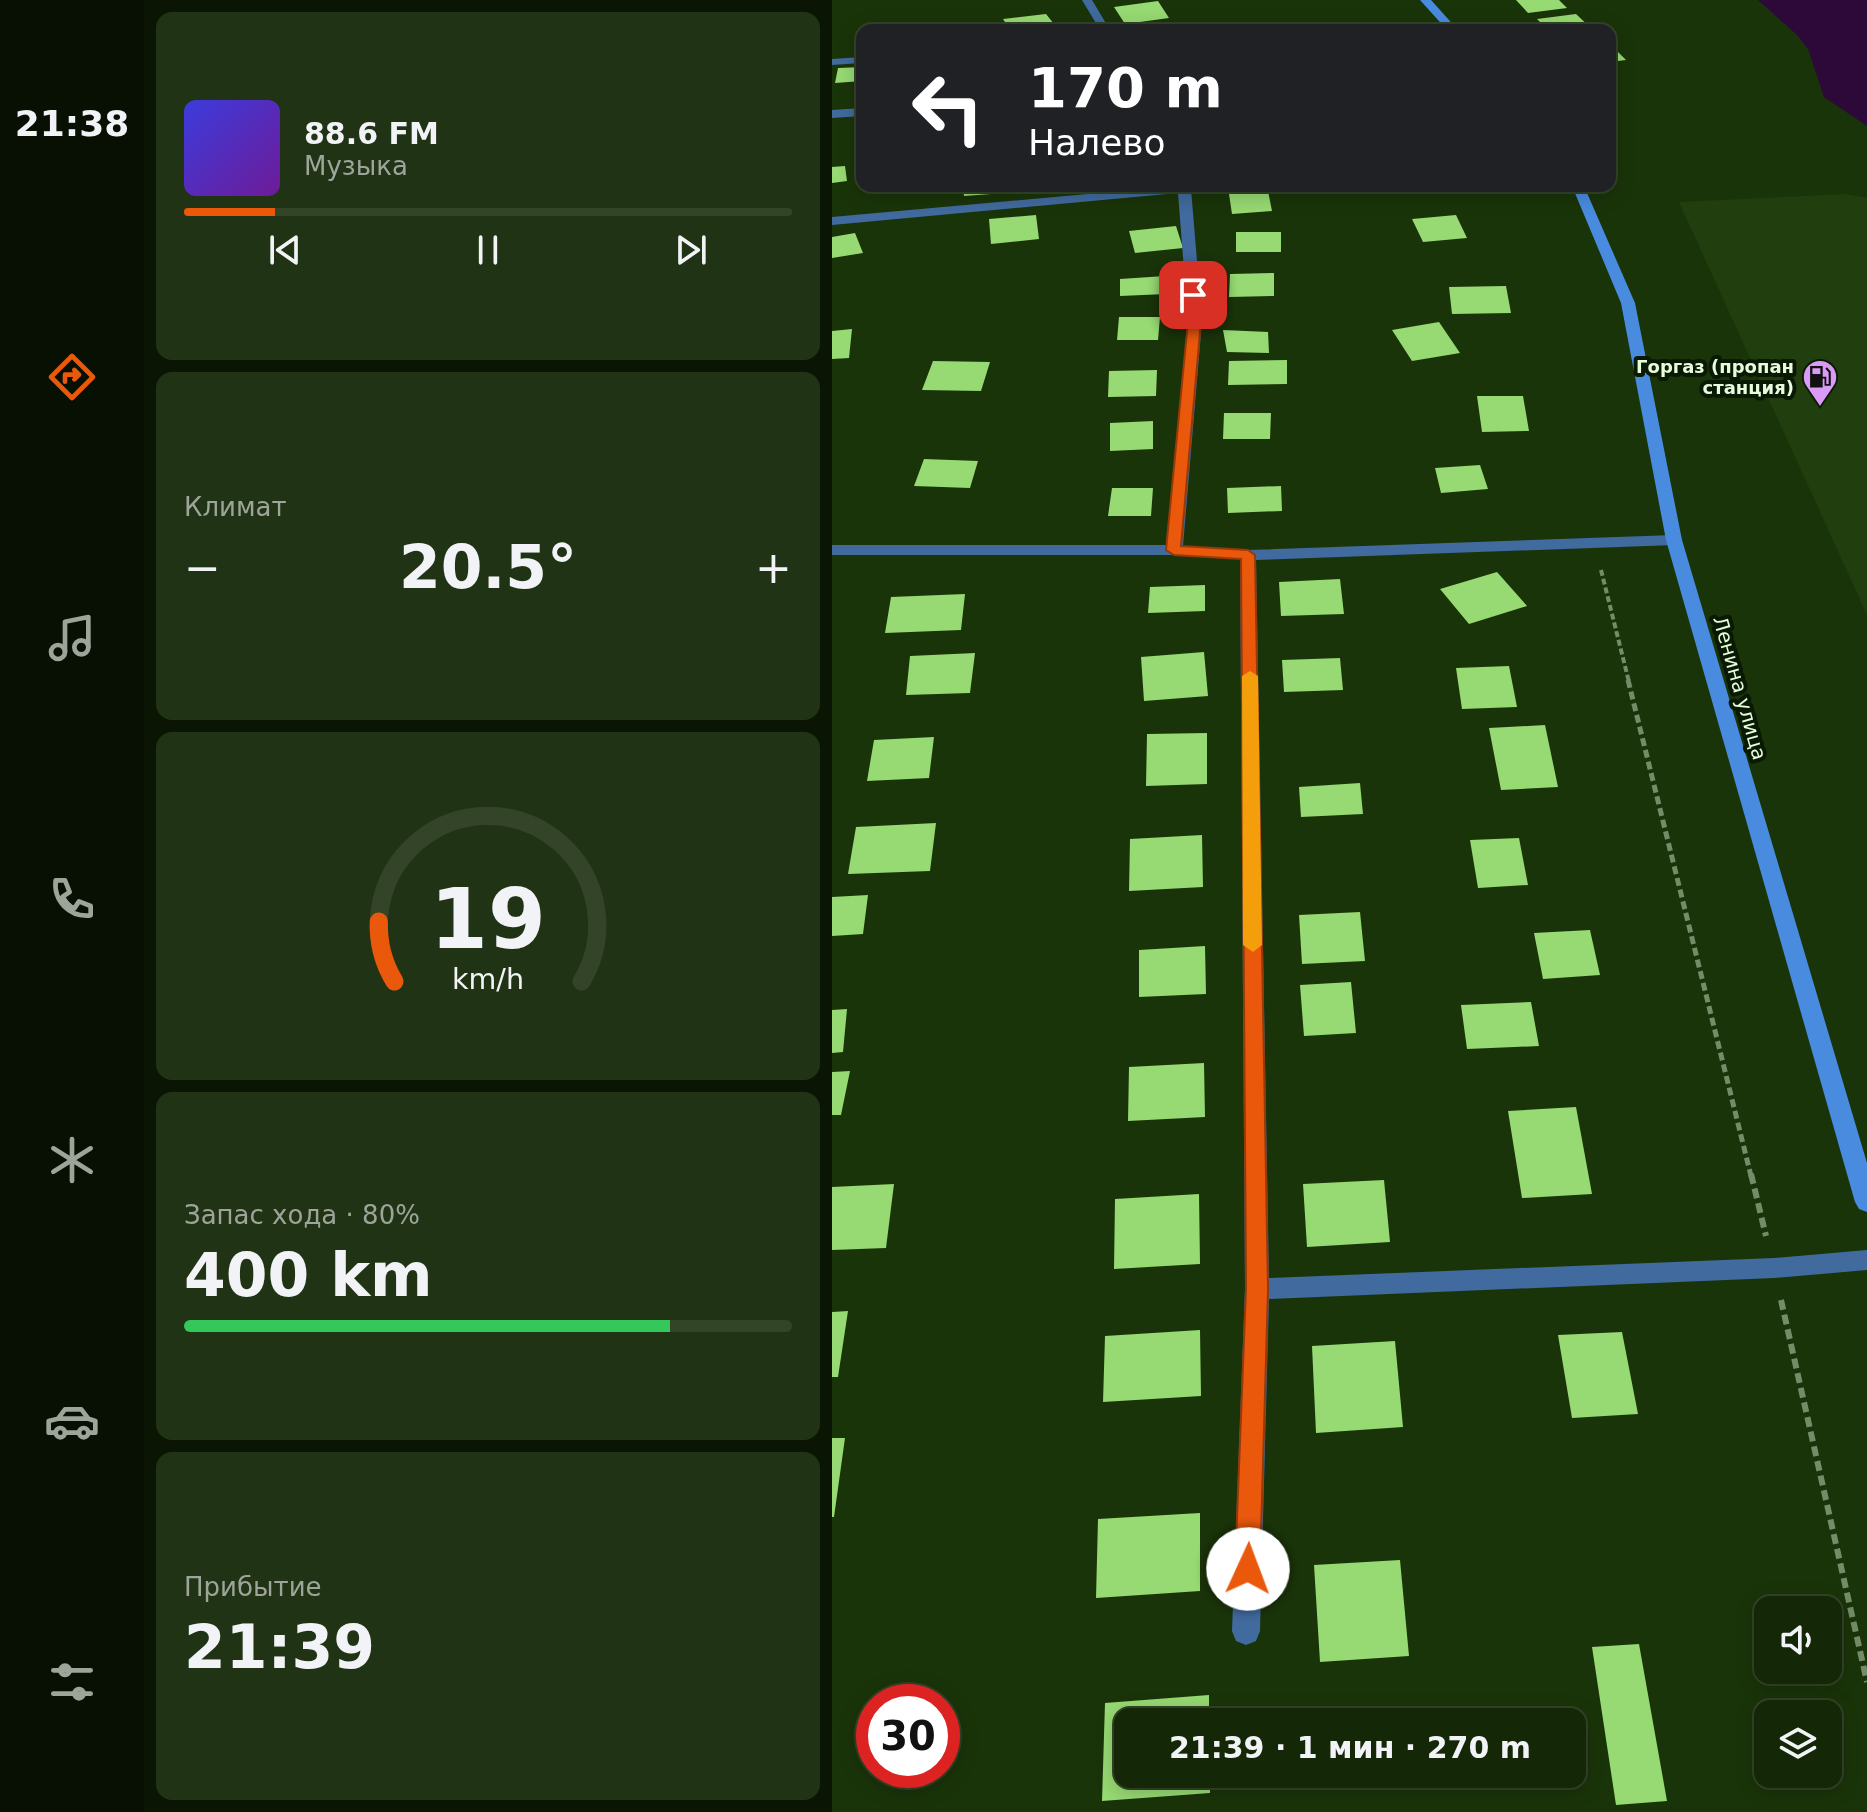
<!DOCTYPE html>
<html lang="ru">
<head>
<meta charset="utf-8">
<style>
  :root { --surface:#142707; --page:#213315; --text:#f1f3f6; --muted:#9da59b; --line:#334428; --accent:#ea580c }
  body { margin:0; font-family:"DejaVu Sans",sans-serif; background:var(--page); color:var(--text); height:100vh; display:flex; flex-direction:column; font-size:30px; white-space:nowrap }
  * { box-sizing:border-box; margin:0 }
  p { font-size:26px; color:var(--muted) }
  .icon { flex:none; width:44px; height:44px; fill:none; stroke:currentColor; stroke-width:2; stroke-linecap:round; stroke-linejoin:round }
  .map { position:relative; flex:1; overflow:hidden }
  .drawer { display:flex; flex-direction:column; gap:12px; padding:12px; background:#0b1504; width:688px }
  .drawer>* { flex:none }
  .hud { position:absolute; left:24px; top:24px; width:760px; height:168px; border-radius:16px; box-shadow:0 4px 20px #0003,0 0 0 2px var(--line); background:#202124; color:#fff; overflow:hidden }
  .controls { position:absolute; left:922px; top:1596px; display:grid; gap:16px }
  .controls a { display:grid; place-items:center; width:88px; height:88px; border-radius:16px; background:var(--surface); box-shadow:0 4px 20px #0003,0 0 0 2px var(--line); font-size:40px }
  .speed { position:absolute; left:24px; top:1684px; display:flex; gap:16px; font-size:40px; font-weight:700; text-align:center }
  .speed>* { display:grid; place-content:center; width:104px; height:104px; border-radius:50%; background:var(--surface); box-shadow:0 4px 20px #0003,0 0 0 2px var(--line); line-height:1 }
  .speed .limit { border:12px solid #d22; background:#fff; color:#111 }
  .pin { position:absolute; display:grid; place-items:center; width:68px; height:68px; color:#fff; margin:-34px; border-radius:16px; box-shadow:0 4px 12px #0006 }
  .me { position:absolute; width:88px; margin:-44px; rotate:2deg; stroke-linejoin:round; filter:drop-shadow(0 0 6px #0008) }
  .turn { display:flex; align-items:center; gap:28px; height:168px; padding:0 40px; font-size:36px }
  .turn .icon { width:104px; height:104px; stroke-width:2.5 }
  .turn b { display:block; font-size:56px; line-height:68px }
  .big { font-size:60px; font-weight:700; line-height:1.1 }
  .drawer .widget { flex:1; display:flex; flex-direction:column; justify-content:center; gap:12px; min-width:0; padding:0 28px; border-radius:16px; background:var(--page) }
  .drawer .dial { align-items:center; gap:0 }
  .dial svg { height:208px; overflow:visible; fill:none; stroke:var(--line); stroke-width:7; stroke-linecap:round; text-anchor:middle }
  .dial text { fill:var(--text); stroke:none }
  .song { display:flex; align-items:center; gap:24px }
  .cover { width:96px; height:96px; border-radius:12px; background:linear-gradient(135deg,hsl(240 70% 55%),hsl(280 70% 35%)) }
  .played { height:8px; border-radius:4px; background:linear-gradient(90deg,var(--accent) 15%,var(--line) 15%) }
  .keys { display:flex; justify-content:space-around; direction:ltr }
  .heat { display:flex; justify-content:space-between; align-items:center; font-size:44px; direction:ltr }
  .charge { height:12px; border-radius:6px; background:linear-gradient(90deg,#34c759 80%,var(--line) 0) }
  .trip { position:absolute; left:282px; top:1708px; width:472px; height:80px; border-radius:16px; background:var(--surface); box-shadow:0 4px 20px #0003,0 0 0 2px var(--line); font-weight:700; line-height:80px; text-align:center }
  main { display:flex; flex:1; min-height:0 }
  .tabs { display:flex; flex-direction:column; width:144px; justify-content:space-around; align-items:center; background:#081003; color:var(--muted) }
  .tabs .icon { width:56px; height:56px }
  .tabs .current { color:var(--accent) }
  .tabs b { font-size:36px; color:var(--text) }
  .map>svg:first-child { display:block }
  .built { fill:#213e0e }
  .water { fill:#2c0939 }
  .building { fill:#97d972 }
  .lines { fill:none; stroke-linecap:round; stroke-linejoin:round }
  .path-far2 { stroke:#748c67; stroke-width:4; stroke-dasharray:6 3; stroke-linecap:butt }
  .path-far1 { stroke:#748c67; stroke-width:5; stroke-dasharray:8 4; stroke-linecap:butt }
  .path { stroke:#748c67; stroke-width:6; stroke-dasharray:10 5; stroke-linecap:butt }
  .street { fill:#416a9e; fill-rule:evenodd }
  .secondary { fill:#498bdf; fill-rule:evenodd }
  .route { fill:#ea580c; stroke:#983908; stroke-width:2 }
  .slow { fill:#f59e0b }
  .labels { text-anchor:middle; stroke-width:8; stroke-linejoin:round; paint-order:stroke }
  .far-poi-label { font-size:18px; font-weight:bold; fill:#e7fcdd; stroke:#0a1903; text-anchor:end }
  .street-label { font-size:20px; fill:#e7fcdd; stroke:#0a1903 }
</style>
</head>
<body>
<main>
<nav class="tabs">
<b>21:38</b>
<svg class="icon current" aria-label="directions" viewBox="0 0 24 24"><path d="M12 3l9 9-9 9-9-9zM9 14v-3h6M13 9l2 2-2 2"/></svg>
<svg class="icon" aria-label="music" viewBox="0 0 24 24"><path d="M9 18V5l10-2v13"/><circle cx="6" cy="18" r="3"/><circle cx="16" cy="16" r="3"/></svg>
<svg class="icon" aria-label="phone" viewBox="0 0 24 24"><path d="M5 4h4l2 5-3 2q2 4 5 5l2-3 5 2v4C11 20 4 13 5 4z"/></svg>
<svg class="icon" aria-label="climate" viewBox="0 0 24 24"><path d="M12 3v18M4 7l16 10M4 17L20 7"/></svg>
<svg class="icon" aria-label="car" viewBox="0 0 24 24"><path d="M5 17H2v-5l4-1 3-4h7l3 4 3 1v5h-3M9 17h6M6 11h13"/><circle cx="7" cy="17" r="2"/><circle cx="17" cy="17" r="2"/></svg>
<svg class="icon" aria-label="filters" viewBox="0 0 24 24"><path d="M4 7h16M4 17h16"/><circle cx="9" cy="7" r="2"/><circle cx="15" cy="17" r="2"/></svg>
</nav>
<section class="drawer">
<div class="widget">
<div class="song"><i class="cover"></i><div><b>88.6 FM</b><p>Музыка</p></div></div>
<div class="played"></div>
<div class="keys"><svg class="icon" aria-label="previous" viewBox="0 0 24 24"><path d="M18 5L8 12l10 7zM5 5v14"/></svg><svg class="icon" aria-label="pause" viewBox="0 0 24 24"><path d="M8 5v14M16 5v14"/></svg><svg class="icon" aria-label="next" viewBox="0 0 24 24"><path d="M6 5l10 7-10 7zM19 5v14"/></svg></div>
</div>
<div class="widget"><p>Климат</p>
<div class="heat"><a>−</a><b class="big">20.5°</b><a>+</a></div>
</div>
<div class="widget dial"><svg viewBox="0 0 100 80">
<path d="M14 69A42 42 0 1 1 86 69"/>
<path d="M14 69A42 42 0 0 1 8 46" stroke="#ea580c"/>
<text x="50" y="56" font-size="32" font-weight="700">19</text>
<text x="50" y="72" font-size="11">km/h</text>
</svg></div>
<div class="widget"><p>Запас хода · 80%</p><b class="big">400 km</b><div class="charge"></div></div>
<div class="widget"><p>Прибытие</p><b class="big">21:39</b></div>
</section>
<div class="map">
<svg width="1035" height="1812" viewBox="0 0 1035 1812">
  <rect width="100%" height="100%" fill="#1a3409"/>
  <!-- built -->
  <path class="built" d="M1014,194L1035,198V615L847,202Z"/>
  <!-- water -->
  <path class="water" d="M926,0H1035V126L992,97L976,49L965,35Z"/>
  <!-- building -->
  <path class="building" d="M684,0H727L735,8L696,13Z
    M326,1L337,18L293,24L282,7Z
    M214,14L226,29L178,30L171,19Z
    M744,14L761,30H716L705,19Z
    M778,44L794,60L778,62Z
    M30,67V81L3,83L6,68Z
    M13,166L15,181L0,183V167Z
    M131,186H172L173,193L132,196Z
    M595,186H642V188L599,193Z
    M436,191L440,211L400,214L397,194Z
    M204,215L207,239L159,244L157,219Z
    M624,215L635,238L591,242L580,219Z
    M344,226L351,248L303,253L297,231Z
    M404,232H449V252H404Z
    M23,233L31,253L0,258V237Z
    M442,273V296L397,297L398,274Z
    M333,276L334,294L288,296V279Z
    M674,286L679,313L620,314L617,287Z
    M287,317H328L326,340H285Z
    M607,322L628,353L580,361L560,330Z
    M20,329L17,358L0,359V331Z
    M391,330L436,332L437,353L395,352Z
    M455,360V384L396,385L397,361Z
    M101,361L158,362L149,391L90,390Z
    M325,370L324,396L276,397L277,371Z
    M645,396H691L697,431L650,432Z
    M392,413H439L438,439H391Z
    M321,421V449L278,451V423Z
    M92,459L146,461L138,488L82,486Z
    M648,465L656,489L609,493L603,468Z
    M449,486L450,511L396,513L395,488Z
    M280,488H321L319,516H276Z
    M665,572L695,606L637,624L608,589Z
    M508,579L512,614L449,616L447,582Z
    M373,585V611L316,613L318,587Z
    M133,594L129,630L53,633L59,597Z
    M372,652L376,696L312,701L309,657Z
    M143,653L138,693L74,695L78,656Z
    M508,658L511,690L452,692L450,660Z
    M677,666L685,707L630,709L624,668Z
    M713,725L726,787L669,790L657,728Z
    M375,733V784L314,786L315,734Z
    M102,737L97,778L35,781L42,740Z
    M528,783L531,814L469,817L467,787Z
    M104,823L98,871L16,874L24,827Z
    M370,835L371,887L297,891L298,839Z
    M687,838L696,885L646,888L638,840Z
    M36,895L31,934L0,936V897Z
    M528,912L533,961L470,964L467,915Z
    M758,930L768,975L711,979L702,933Z
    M373,946L374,994L307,997V950Z
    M519,982L524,1033L472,1036L468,985Z
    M699,1002L707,1046L635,1049L629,1005Z
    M15,1009L11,1052L0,1053V1010Z
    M372,1063L373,1117L296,1121L297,1067Z
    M18,1071L9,1115H0V1072Z
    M744,1107L760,1194L690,1198L676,1111Z
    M552,1180L558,1242L475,1247L471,1184Z
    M62,1184L54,1248L0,1250V1187Z
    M367,1194L368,1264L282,1269L283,1199Z
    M16,1311L6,1377H0V1312Z
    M368,1330L369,1396L271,1402L273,1336Z
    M790,1332L806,1414L740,1418L726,1335Z
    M563,1341L571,1427L484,1433L480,1346Z
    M0,1438H13L2,1517H0Z
    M368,1513V1591L264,1598L266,1519Z
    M568,1560L577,1656L488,1662L482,1565Z
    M807,1644L835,1801L784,1805L760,1647Z
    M377,1695V1722H296V1774H378V1793L270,1801L273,1703Z"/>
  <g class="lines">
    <!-- path-far2 -->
    <path class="path-far2" d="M769,570L797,682"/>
    <!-- path-far1 -->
    <path class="path-far1" d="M796,680L919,1176"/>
    <!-- path -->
    <path class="path" d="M919,1174L934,1236
      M949,1300L1035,1682"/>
    <!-- street -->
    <path class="street" d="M250,0H260L278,30H268Z
      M30,57V63L0,65V59Z
      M30,108V116L0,118V110Z
      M344,186H358L359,189L370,321L351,546L416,550L842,535L850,540L842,545L424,560L437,1278L942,1258L1035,1250V1270L942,1278L437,1299L428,1631L424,1641L414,1645L404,1641L400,1631L413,1289L408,559L342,555H0V545H334L356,321L346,193L0,225V217Z"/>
    <!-- secondary -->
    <path class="secondary" d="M588,0H599L626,30H615Z
      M740,186H752L803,303L850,540L1035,1163V1212L1027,1209L1023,1202L834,540L789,303Z"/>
  </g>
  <!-- route -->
  <path class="route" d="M361,291L367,295L369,321L349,546L416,550L423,555L436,1289L428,1569L424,1578L416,1581L407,1578L403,1569L414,1289L409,559L342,555L334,550L356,321L355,295Z"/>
  <!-- slow -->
  <path class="slow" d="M418,671L426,676L430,945L421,952L411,945L410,676Z"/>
  <!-- icons -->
  <defs>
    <symbol id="fuel-pin" viewBox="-11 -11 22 30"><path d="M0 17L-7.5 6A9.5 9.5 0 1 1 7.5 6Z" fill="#da9af6" stroke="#0a1903"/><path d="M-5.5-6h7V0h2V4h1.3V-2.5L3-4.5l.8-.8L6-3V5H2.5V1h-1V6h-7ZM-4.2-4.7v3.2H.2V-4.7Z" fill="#111"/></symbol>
  </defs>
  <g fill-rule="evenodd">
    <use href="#fuel-pin" x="968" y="357" width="40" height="54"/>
  </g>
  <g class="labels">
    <!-- far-poi labels -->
    <g class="far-poi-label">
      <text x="962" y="373">Горгаз (пропан<tspan x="962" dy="21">станция)</tspan></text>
    </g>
    <!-- street labels -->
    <g class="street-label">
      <text transform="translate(908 688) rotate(74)" y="7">Ленина улица</text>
    </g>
  </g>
</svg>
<div class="controls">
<a><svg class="icon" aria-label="sound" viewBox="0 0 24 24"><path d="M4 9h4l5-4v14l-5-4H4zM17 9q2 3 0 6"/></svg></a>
<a><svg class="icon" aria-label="layers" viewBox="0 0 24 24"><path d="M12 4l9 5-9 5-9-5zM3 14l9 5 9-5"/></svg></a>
</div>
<div class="speed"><div class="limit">30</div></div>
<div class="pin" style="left:361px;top:295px;background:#d93025"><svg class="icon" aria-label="arrive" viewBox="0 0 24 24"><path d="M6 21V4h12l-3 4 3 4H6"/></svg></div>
<svg class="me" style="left:416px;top:1569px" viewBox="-20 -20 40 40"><circle r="19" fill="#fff"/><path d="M0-13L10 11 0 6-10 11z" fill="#ea580c"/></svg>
<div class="trip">21:39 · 1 мин · 270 m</div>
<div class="hud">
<div class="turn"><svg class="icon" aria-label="left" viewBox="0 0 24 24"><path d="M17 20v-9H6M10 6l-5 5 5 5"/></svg><div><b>170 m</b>Налево</div></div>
</div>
</div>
</main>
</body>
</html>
